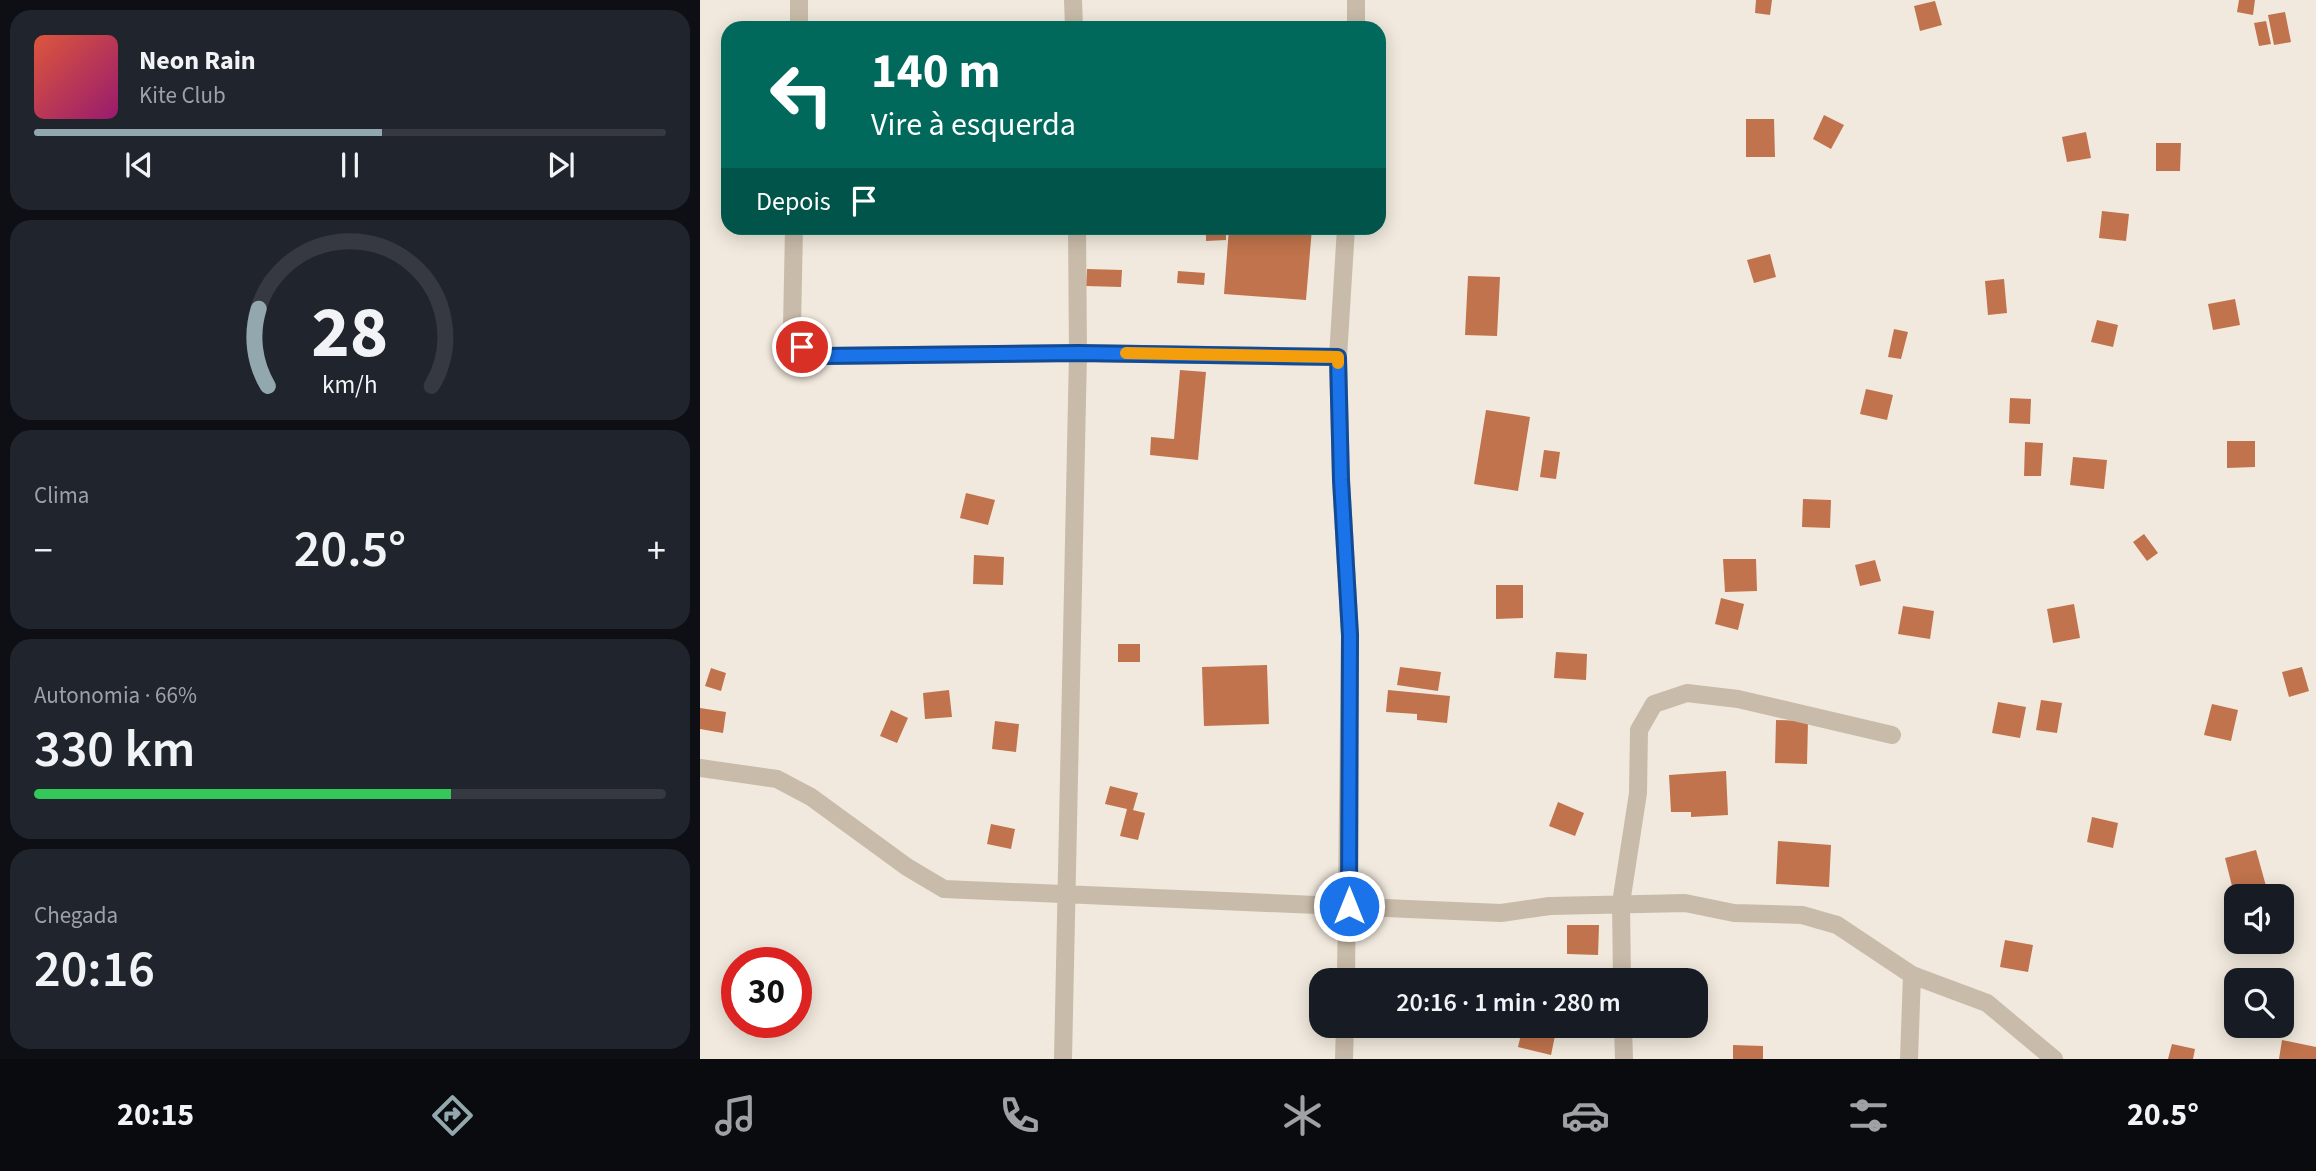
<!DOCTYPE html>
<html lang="pt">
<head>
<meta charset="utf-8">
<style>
  :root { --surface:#171b24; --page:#20242c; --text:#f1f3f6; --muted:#9ea1a6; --line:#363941; --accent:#93a8ae }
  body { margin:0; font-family:"Source Sans 3",sans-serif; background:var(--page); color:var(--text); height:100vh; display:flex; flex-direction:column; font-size:26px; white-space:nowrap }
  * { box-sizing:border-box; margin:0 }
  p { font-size:23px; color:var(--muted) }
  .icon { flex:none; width:38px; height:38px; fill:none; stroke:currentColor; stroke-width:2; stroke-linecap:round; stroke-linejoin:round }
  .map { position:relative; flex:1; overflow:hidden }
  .side { display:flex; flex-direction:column; gap:10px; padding:10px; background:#0d0f14; width:700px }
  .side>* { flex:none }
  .top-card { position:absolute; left:21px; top:21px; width:665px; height:214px; border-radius:21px; box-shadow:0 4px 18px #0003; background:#00695c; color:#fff; overflow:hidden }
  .controls { position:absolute; left:1524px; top:884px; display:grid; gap:14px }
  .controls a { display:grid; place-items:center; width:70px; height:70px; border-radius:14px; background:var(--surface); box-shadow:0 4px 18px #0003; font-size:35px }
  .speed { position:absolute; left:21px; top:947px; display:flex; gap:14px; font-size:35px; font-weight:700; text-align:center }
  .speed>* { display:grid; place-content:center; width:91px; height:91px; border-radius:50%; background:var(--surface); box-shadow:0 4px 18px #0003; line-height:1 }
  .speed .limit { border:10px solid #d22; background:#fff; color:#111 }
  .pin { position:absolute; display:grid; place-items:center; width:60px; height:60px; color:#fff; margin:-30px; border:4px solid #fff; border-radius:50%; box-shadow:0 2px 7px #0007 }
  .me { position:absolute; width:77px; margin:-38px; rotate:0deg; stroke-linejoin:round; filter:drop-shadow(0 0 5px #0008) }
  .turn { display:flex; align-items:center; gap:24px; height:147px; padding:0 35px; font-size:32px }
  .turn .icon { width:91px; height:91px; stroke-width:2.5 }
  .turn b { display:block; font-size:49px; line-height:60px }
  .then { display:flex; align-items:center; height:66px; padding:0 35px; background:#0003; gap:14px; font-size:26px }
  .big { font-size:52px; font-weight:600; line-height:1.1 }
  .side .tile { flex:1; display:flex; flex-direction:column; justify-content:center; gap:10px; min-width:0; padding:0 24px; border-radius:21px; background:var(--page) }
  .side .dial { align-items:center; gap:0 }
  .dial svg { height:182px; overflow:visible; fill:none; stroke:var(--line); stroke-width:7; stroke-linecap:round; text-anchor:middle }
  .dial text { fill:var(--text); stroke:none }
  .song { display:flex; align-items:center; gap:21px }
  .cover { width:84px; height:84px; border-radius:10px; background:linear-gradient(135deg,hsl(10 70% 55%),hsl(320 70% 35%)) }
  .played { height:7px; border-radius:4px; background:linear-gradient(90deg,var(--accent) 55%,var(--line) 55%) }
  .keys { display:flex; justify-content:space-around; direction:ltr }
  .heat { display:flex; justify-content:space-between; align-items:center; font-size:38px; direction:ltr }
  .charge { height:10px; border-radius:5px; background:linear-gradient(90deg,#34c759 66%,var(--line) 0) }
  .trip { position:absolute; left:609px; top:968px; width:399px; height:70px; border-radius:21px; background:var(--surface); box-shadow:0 4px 18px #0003; font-weight:600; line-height:70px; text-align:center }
  .dock { display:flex; height:112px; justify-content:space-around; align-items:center; background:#090b0e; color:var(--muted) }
  .dock .icon { width:49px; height:49px }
  .dock .current { color:var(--accent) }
  .dock b { font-size:32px; color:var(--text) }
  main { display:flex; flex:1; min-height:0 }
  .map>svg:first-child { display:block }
  .building { fill:#c0734c }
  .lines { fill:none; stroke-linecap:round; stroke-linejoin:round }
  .minor { stroke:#c9bba9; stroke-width:18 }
  .route-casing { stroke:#114b97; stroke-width:18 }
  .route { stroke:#1a73e8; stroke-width:12 }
  .slow { stroke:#f59e0b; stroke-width:12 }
</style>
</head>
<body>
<main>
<section class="side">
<div class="tile">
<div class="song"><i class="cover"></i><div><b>Neon Rain</b><p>Kite Club</p></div></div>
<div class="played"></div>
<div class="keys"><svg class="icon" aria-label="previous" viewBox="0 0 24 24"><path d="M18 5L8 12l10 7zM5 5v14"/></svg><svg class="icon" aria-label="pause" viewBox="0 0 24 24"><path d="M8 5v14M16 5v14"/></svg><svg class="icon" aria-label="next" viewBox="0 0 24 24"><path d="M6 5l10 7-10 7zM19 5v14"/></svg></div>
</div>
<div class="tile dial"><svg viewBox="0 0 100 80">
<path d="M14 69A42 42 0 1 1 86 69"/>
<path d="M14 69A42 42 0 0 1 10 35" stroke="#93a8ae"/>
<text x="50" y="56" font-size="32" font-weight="700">28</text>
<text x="50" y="72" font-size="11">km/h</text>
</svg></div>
<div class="tile"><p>Clima</p>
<div class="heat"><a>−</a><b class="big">20.5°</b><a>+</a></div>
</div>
<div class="tile"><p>Autonomia · 66%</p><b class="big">330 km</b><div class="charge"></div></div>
<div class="tile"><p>Chegada</p><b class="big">20:16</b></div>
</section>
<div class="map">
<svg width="1616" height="1059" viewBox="0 0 1616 1059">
  <rect width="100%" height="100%" fill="#f1e9dd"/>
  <!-- building -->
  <path class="building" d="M1056,0H1072L1070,15L1055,13Z
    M1539,0H1555L1553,15L1537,12Z
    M1235,1L1242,25L1220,31L1214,6Z
    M1585,12L1591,42L1574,45L1568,15Z
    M1566,21L1571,44L1559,46L1554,23Z
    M1124,115L1144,125L1131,149L1113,139Z
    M1046,119H1074L1075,157H1046Z
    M1386,132L1391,158L1367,162L1362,137Z
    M1456,143H1481L1480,171H1456Z
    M1402,211L1429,214L1426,241L1399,238Z
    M506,228H526V240L506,241Z
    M529,228H612L606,300L524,294Z
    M1070,254L1076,277L1054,283L1047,260Z
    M387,269L422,270L421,287L386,286Z
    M478,271L505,273L504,285L477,283Z
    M768,276L800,277L797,336L765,335Z
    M1304,279L1307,313L1288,315L1285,281Z
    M1535,299L1540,325L1513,330L1508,304Z
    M1397,320L1418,325L1413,347L1391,342Z
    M1194,329L1208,332L1201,359L1188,357Z
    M480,370L506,372L498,460L450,455L451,437L474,439Z
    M1166,389L1193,395L1187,420L1160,414Z
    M1310,398L1331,399L1330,424L1309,423Z
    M786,410L830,417L818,491L774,484Z
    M1527,441H1555V467L1527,468Z
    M1325,442L1343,443L1341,476H1324Z
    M844,450L860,452L856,479L840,477Z
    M1373,457L1407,460L1404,489L1370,485Z
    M266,493L295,500L288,525L260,518Z
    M1103,499L1131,500L1130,528L1102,527Z
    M1444,534L1458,553L1447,561L1433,542Z
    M274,555L304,557L303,585L273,584Z
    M1023,559H1056L1057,591L1025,592Z
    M1175,560L1181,581L1160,586L1155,565Z
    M796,585H823V618L796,619Z
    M1021,598L1044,604L1038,630L1015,624Z
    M1374,604L1380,638L1353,643L1347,609Z
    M1203,606L1234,611L1230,639L1198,634Z
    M418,644H440V662H418Z
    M856,652L887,654L886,680L854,678Z
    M567,665L569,724L504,726L502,667Z
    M700,667L741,672L738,691L697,685Z
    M1602,667L1609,691L1589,697L1582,672Z
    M11,668L26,673L21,691L5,686Z
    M249,690L252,717L225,719L223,693Z
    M688,690L750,696L747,723L717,720V714L686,712Z
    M1341,700L1362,703L1357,733L1336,730Z
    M1298,702L1326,707L1320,738L1292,733Z
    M1512,704L1538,710L1531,741L1504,735Z
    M0,708L26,712L23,733L0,729Z
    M191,710L208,718L197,743L180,736Z
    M1076,720L1108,721L1107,764L1075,763Z
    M295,721L319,724L316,752L292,749Z
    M1026,771L1028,815L991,817V812H971L969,775Z
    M410,786L438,793L433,810L445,813L438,840L420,836L427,809L405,804Z
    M858,802L884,813L875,836L849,826Z
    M1392,817L1418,823L1413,848L1387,842Z
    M291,824L315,829L311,849L287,844Z
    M1078,841L1131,845L1129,887L1076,884Z
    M1556,850L1566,886L1534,894L1525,858Z
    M867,925H899L898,955L867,954Z
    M1305,940L1333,945L1328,972L1300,967Z
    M823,1026H857L851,1055L818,1047Z
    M1582,1040L1616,1047V1059H1579Z
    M1472,1044L1495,1049L1493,1059H1468Z
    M1033,1045L1063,1046V1059H1033Z"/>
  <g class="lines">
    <!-- minor -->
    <path class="minor" d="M373,0L374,28
      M656,0V28
      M99,28V0
      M94,228L92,328L102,347L122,356L378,353L638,357
      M0,768L77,779L111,797L207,867L244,889L801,913L850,906L985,903L1034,913L1102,915L1137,925L1212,975L1287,1003L1354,1059
      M646,980L650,635L641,480L638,357L646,228
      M922,980L921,903L938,793L939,730L954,704L987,693L1038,699L1192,735
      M923,1026L924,1059
      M363,1059L378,353L377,228
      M644,1059L645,1026
      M1209,1059L1212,975"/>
  </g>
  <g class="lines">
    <defs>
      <path id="route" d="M102,347L122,356L378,353L638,357L641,480L650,635L649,906"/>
    </defs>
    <!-- route casing -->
    <use href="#route" class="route-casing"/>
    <!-- route -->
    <use href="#route" class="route"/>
    <!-- slow -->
    <path class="slow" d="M426,353L638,357V363"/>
  </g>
</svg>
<div class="controls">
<a><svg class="icon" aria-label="sound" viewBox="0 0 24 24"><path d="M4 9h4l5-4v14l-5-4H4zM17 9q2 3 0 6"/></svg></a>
<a><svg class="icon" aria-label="search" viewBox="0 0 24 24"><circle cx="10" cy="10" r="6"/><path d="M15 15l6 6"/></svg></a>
</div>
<div class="speed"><div class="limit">30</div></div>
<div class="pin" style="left:102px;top:347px;background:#d93025"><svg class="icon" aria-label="arrive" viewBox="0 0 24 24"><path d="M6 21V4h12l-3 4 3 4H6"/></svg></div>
<svg class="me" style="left:649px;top:906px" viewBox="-20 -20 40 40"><circle r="17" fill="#1a73e8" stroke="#fff" stroke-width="3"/><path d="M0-11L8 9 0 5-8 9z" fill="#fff"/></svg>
<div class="trip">20:16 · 1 min · 280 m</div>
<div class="top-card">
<div class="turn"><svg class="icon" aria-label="left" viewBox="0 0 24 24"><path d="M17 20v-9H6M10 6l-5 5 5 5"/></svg><div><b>140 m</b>Vire à esquerda</div></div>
<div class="then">Depois<svg class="icon" aria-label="arrive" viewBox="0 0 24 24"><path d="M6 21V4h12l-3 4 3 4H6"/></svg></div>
</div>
</div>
</main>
<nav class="dock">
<b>20:15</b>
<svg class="icon current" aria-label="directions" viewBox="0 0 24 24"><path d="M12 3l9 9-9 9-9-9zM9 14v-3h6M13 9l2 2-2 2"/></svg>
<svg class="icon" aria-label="music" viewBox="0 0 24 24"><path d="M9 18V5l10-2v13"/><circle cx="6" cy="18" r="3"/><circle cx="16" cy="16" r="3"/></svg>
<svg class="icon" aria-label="phone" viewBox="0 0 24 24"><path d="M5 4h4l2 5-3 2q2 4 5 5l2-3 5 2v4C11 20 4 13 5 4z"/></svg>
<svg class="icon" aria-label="climate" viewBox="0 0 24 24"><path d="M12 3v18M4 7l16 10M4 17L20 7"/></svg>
<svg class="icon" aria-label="car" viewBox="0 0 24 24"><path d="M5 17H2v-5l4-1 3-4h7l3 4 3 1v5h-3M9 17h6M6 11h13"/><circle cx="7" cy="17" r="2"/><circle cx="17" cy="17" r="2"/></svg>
<svg class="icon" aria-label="filters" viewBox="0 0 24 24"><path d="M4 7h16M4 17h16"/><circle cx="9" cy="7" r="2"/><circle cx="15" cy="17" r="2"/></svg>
<b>20.5°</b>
</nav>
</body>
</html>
